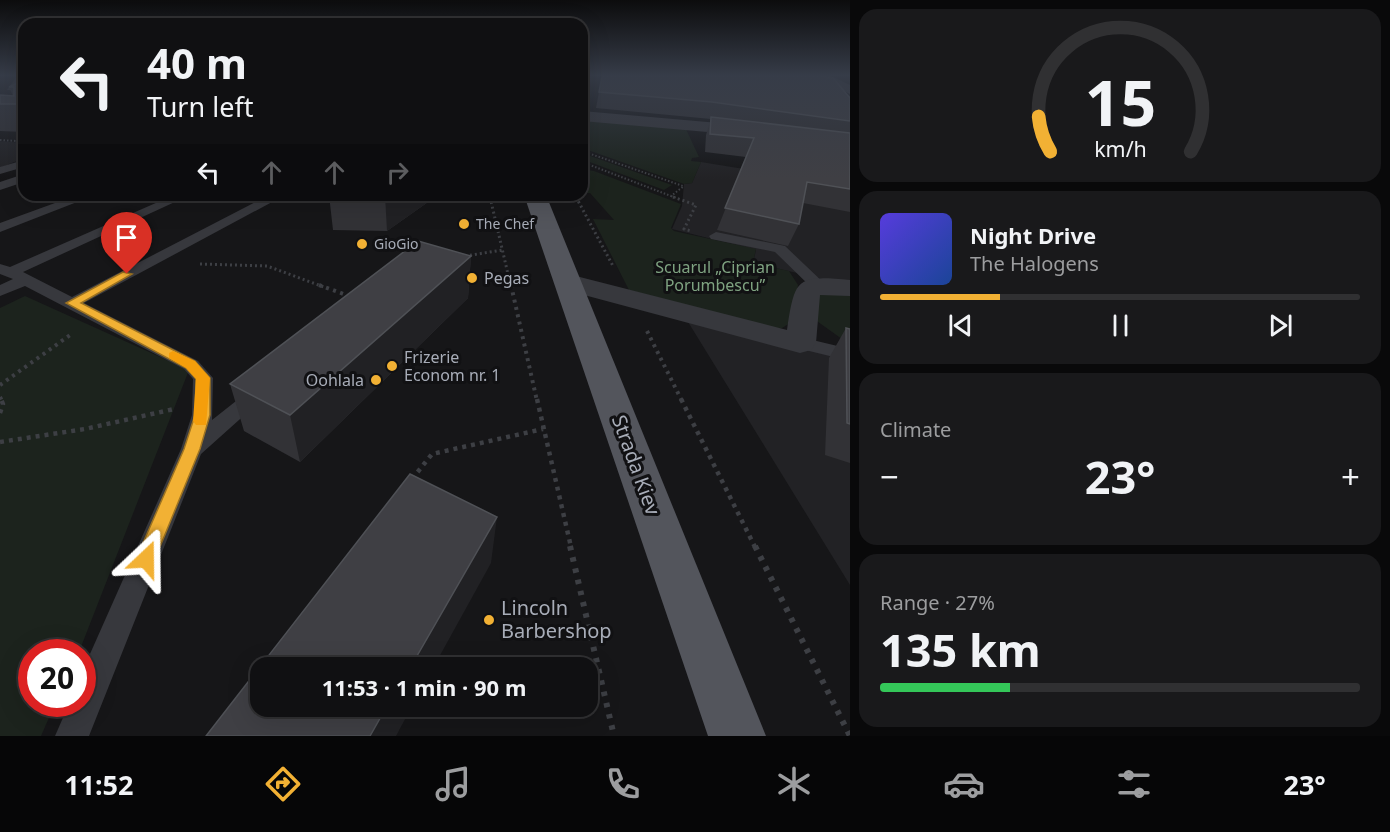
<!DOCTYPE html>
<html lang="en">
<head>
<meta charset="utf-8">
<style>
  :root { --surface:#101012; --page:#19191b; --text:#f1f3f6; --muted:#9c9d9f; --line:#303032; --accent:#f2b134 }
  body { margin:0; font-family:"Noto Sans",sans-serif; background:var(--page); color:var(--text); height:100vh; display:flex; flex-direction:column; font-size:22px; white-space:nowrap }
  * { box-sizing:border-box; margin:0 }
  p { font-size:20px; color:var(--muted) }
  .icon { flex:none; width:33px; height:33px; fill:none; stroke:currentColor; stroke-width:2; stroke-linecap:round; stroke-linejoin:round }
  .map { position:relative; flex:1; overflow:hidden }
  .details { display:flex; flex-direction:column; gap:9px; padding:9px; background:#09090a; width:540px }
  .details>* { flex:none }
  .hud { position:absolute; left:18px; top:18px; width:570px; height:183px; border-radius:18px; box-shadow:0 6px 24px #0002,0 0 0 2px var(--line); background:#101012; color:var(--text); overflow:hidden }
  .speed { position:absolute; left:18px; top:639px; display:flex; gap:12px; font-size:30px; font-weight:700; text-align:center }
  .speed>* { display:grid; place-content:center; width:78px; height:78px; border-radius:50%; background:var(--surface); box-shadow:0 6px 24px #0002,0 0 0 2px var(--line); line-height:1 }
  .speed .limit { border:9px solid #d22; background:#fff; color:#111 }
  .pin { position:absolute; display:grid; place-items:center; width:51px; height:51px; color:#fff; margin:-62px -26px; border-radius:50% 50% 50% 0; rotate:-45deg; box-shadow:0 0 6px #0007 }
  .pin .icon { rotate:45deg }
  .me { position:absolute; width:66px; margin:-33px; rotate:23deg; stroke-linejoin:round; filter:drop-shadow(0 0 4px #0008) }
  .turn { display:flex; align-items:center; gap:21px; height:126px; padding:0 30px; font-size:27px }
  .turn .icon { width:78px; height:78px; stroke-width:2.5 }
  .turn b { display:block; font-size:42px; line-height:51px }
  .lanes { display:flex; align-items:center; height:57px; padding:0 30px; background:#0003; justify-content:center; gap:30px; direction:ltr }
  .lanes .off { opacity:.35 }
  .big { font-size:45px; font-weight:700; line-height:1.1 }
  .details .tile { flex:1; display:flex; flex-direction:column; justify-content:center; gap:9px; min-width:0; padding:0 21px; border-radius:18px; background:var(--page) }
  .details .dial { align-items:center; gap:0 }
  .dial svg { height:156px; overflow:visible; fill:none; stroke:var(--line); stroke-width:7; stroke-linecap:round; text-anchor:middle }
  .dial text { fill:var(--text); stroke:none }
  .song { display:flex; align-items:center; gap:18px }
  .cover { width:72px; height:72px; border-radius:9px; background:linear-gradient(135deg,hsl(250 70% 55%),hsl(220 70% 35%)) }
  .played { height:6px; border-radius:3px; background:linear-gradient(90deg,var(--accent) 25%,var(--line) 25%) }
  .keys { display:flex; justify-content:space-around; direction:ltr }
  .heat { display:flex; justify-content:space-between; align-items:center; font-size:33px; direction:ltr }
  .charge { height:9px; border-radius:4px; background:linear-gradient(90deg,#34c759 27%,var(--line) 0) }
  .trip { position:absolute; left:250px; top:657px; width:348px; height:60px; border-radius:18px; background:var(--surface); box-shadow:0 6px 24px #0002,0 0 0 2px var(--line); font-weight:700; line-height:60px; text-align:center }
  .menu { display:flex; height:96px; justify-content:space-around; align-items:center; background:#060607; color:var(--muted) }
  .menu .icon { width:42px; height:42px }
  .menu .on { color:var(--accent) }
  .menu b { font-size:27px; color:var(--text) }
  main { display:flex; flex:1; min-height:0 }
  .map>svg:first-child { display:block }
  .built { fill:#222225 }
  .green { fill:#1c231d }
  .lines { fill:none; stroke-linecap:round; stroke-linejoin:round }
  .path-far4 { stroke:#3d3f44; stroke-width:2; stroke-dasharray:1.5 2; stroke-linecap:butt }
  .path-far3 { stroke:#3d3f44; stroke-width:3; stroke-dasharray:2 3; stroke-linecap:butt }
  .path-far2 { stroke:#3d3f44; stroke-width:4; stroke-dasharray:3 4.5; stroke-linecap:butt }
  .path-far1 { stroke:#3d3f44; stroke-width:4.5; stroke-dasharray:4 5; stroke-linecap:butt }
  .path { stroke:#3d3f44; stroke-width:6; stroke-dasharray:4.5 7; stroke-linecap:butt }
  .lane { fill:#37383d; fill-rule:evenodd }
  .street { fill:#37383d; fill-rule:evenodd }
  .primary { fill:#53555c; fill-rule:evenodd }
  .wall { fill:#323236 }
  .shaded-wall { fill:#212124 }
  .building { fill:#3f3f44; stroke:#4f5156; stroke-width:1.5 }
  .route { fill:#f2b134; stroke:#9d7322; stroke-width:1.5 }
  .slow { fill:#f59e0b }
  .poi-dot { fill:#f2b134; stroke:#111113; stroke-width:2 }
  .labels { text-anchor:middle; stroke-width:6; stroke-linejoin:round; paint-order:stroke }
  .far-poi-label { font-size:14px; fill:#a8adb8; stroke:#111113; text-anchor:start }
  .park-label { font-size:16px; fill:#7fa381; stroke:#111113 }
  .poi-label { font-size:16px; fill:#a8adb8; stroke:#111113; text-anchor:start }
  .near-street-label { font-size:20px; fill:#a8adb8; stroke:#111113 }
  .near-poi-label { font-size:20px; fill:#a8adb8; stroke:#111113; text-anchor:start }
</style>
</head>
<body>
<main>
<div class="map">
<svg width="850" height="736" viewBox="0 0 850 736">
  <rect width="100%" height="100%" fill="#161618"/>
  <!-- built -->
  <path class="built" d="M0,141L24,143V158L0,168Z
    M701,162L850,186V285L753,263L756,250L672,229L682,206L684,184L692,183Z
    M685,317L850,361V585Z"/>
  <!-- green -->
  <path class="green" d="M582,117L685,127L699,157L692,158L691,161L701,162L692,183L684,184L582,148Z
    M582,154V153L672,185L664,190L587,161Z
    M582,169L594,171L681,204L671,228L674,231L756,249L753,263L789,271L798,285L793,321L782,328H774L629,290L593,219L614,220L590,193H582Z
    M850,291V333L842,339L814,319L815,292Z
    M25,296L189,370L79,652H32V704H55L41,736H0V308Z"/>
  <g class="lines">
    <!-- path-far4 -->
    <path class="path-far4" d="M0,140L17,141
      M582,151L683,186
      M582,162L671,196L684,186
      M490,195L491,198
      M575,195L577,198
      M671,196L677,198"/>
    <!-- path-far3 -->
    <path class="path-far3" d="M490,197L511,287
      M576,197L613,266
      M673,197L696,205L684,229L691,231
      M465,256L503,250
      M200,264L267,266L324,287"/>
    <!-- path-far2 -->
    <path class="path-far2" d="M319,285L349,296
      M511,285L537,401
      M647,331L682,401
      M0,385L73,333
      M0,397L2,401"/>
    <!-- path-far1 -->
    <path class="path-far1" d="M537,399L571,547
      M681,399L755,547
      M0,413L3,404L1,399
      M0,442L85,429L174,409
      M412,479L432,454L543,429"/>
    <!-- path -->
    <path class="path" d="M570,546L614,736
      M755,546L850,736"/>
    <!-- lane -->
    <path class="lane" d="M17,76L24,77L13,90H7Z
      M24,160V167L0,174V167Z
      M24,174V182L0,190V182Z
      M77,195H95L0,232V223Z
      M174,195H190L23,272L72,297L269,195H285L84,303L198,361L213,378L212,420L250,390H264L267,395L201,454L89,736H55L69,704H82V672L181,449L192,415L193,379L184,369L25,286L0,296V285L13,279L0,274V264L10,267Z
      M716,232L785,246L826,285L818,290L812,288L775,252L711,239L709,236Z
      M800,337L850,349V361L793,347L791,343L793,339Z"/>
    <!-- street -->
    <path class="street" d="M797,76H831L850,85V94L828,83L803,80Z
      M582,111L753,126L761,131L753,136L582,121Z
      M568,274L787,330C795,278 796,275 850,280V296L820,295L816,343L811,350L800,353L558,288L554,282L558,276Z"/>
    <!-- primary -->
    <path class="primary" d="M524,195H546L766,736H708Z"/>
  </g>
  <!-- wall -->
  <path class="wall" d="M602,76L850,98V212L803,203L799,224L788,246L717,230L746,157L705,152L706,135L711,119L596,108Z
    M24,80V132L0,131V95L13,96L9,87Z
    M329,195H438L387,231L333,230Z
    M471,256L468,298L300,462L244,431L230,384Z
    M846,328L850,329V463L825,455L829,358Z"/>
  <!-- shaded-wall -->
  <path class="shaded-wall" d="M385,195H438L387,231Z
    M471,256L468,298L300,462L290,415Z
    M497,517L491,563L433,668H410Z
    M387,706H412L396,736H370Z"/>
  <!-- building -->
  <path class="building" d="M602,76H820L833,78L850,98V121L712,102L599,92Z
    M24,80V104H0V95L14,96V87H9Z
    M711,117L850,133V189L807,182L799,224L725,208L754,138L710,134Z
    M418,241L471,256L290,415L230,384Z
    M846,328L850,329V424L847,423Z
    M410,474L497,517L410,668H261V706H387L370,736H206Z"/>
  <!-- sky -->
  <linearGradient id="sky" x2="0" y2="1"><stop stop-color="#0c0c0d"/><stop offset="0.42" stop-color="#363c48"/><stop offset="1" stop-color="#363c48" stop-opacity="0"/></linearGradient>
  <rect width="850" height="179" fill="url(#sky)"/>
  <!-- route -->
  <path class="route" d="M123,272L132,274L81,303L195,361L210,378V415L200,449L155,559L153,565L146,568L139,565L136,559L184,449L195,415L196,379L186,368L66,303Z"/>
  <!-- slow -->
  <path class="slow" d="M173,351L195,361L210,378L206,425H196L193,421L196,379L186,368L169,358V353Z"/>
  <!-- markers -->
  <g class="poi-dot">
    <circle cx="464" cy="224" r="6"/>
    <circle cx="362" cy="244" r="6"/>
    <circle cx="472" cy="278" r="6"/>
    <circle cx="392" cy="366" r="6"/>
    <circle cx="376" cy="380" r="6"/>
    <circle cx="489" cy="620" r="6"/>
  </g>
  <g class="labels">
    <!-- far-poi labels -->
    <g class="far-poi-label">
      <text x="476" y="229">The Chef</text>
      <text x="374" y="249">GioGio</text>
    </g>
    <!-- park labels -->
    <g class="park-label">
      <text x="715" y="273">Scuarul „Ciprian<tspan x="715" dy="18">Porumbescu”</tspan></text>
    </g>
    <!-- poi labels -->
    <g class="poi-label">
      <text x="484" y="284">Pegas</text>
      <text x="404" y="363">Frizerie<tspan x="404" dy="18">Econom nr. 1</tspan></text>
      <text x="364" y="386" text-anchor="end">Oohlala</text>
    </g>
    <!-- near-street labels -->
    <g class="near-street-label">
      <text transform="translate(636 465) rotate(70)" y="7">Strada Kiev</text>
    </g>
    <!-- near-poi labels -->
    <g class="near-poi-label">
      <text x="501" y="615">Lincoln<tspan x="501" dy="23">Barbershop</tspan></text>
    </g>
  </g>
</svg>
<div class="speed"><div class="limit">20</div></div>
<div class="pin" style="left:127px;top:274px;background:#d93025"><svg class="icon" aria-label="arrive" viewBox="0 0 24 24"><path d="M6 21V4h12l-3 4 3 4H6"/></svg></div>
<svg class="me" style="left:146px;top:559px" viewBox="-20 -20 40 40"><path d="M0-17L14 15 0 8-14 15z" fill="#f2b134" stroke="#fff" stroke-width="4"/></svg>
<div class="trip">11:53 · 1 min · 90 m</div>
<div class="hud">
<div class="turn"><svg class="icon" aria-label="left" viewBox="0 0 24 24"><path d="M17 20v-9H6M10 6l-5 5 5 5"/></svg><div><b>40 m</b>Turn left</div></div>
<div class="lanes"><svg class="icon" aria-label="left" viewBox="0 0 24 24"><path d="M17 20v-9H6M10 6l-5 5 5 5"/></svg><svg class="icon off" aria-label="ahead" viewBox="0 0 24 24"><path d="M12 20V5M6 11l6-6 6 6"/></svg><svg class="icon off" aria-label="ahead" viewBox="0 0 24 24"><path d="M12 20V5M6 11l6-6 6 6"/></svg><svg class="icon off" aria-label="right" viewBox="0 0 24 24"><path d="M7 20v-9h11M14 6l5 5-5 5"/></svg></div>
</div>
</div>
<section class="details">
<div class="tile dial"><svg viewBox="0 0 100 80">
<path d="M14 69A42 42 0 1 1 86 69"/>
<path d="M14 69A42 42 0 0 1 8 51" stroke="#f2b134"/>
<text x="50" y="56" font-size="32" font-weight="700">15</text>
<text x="50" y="72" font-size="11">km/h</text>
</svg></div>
<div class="tile">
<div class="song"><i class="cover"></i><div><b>Night Drive</b><p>The Halogens</p></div></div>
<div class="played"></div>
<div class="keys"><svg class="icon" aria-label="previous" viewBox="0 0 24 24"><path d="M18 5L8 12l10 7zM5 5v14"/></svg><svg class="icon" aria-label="pause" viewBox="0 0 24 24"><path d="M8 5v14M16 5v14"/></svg><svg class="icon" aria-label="next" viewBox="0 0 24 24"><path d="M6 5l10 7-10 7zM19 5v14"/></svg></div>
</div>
<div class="tile"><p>Climate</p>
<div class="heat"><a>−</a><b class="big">23°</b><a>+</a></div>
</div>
<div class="tile"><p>Range · 27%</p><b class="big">135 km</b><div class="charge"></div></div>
</section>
</main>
<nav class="menu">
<b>11:52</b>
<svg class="icon on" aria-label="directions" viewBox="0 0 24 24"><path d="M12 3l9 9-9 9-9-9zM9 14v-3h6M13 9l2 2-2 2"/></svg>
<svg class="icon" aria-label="music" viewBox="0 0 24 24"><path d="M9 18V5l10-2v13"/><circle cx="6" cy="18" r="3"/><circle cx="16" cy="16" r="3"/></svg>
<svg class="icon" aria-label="phone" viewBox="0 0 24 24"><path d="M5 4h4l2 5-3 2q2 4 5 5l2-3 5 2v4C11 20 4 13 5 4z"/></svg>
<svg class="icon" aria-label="climate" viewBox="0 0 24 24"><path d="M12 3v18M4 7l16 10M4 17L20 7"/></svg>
<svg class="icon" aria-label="car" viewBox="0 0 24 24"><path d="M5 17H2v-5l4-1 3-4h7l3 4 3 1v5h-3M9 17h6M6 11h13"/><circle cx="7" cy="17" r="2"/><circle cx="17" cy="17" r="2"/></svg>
<svg class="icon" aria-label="filters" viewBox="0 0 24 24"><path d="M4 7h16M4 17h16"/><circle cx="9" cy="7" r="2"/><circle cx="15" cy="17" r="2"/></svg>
<b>23°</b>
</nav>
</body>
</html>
